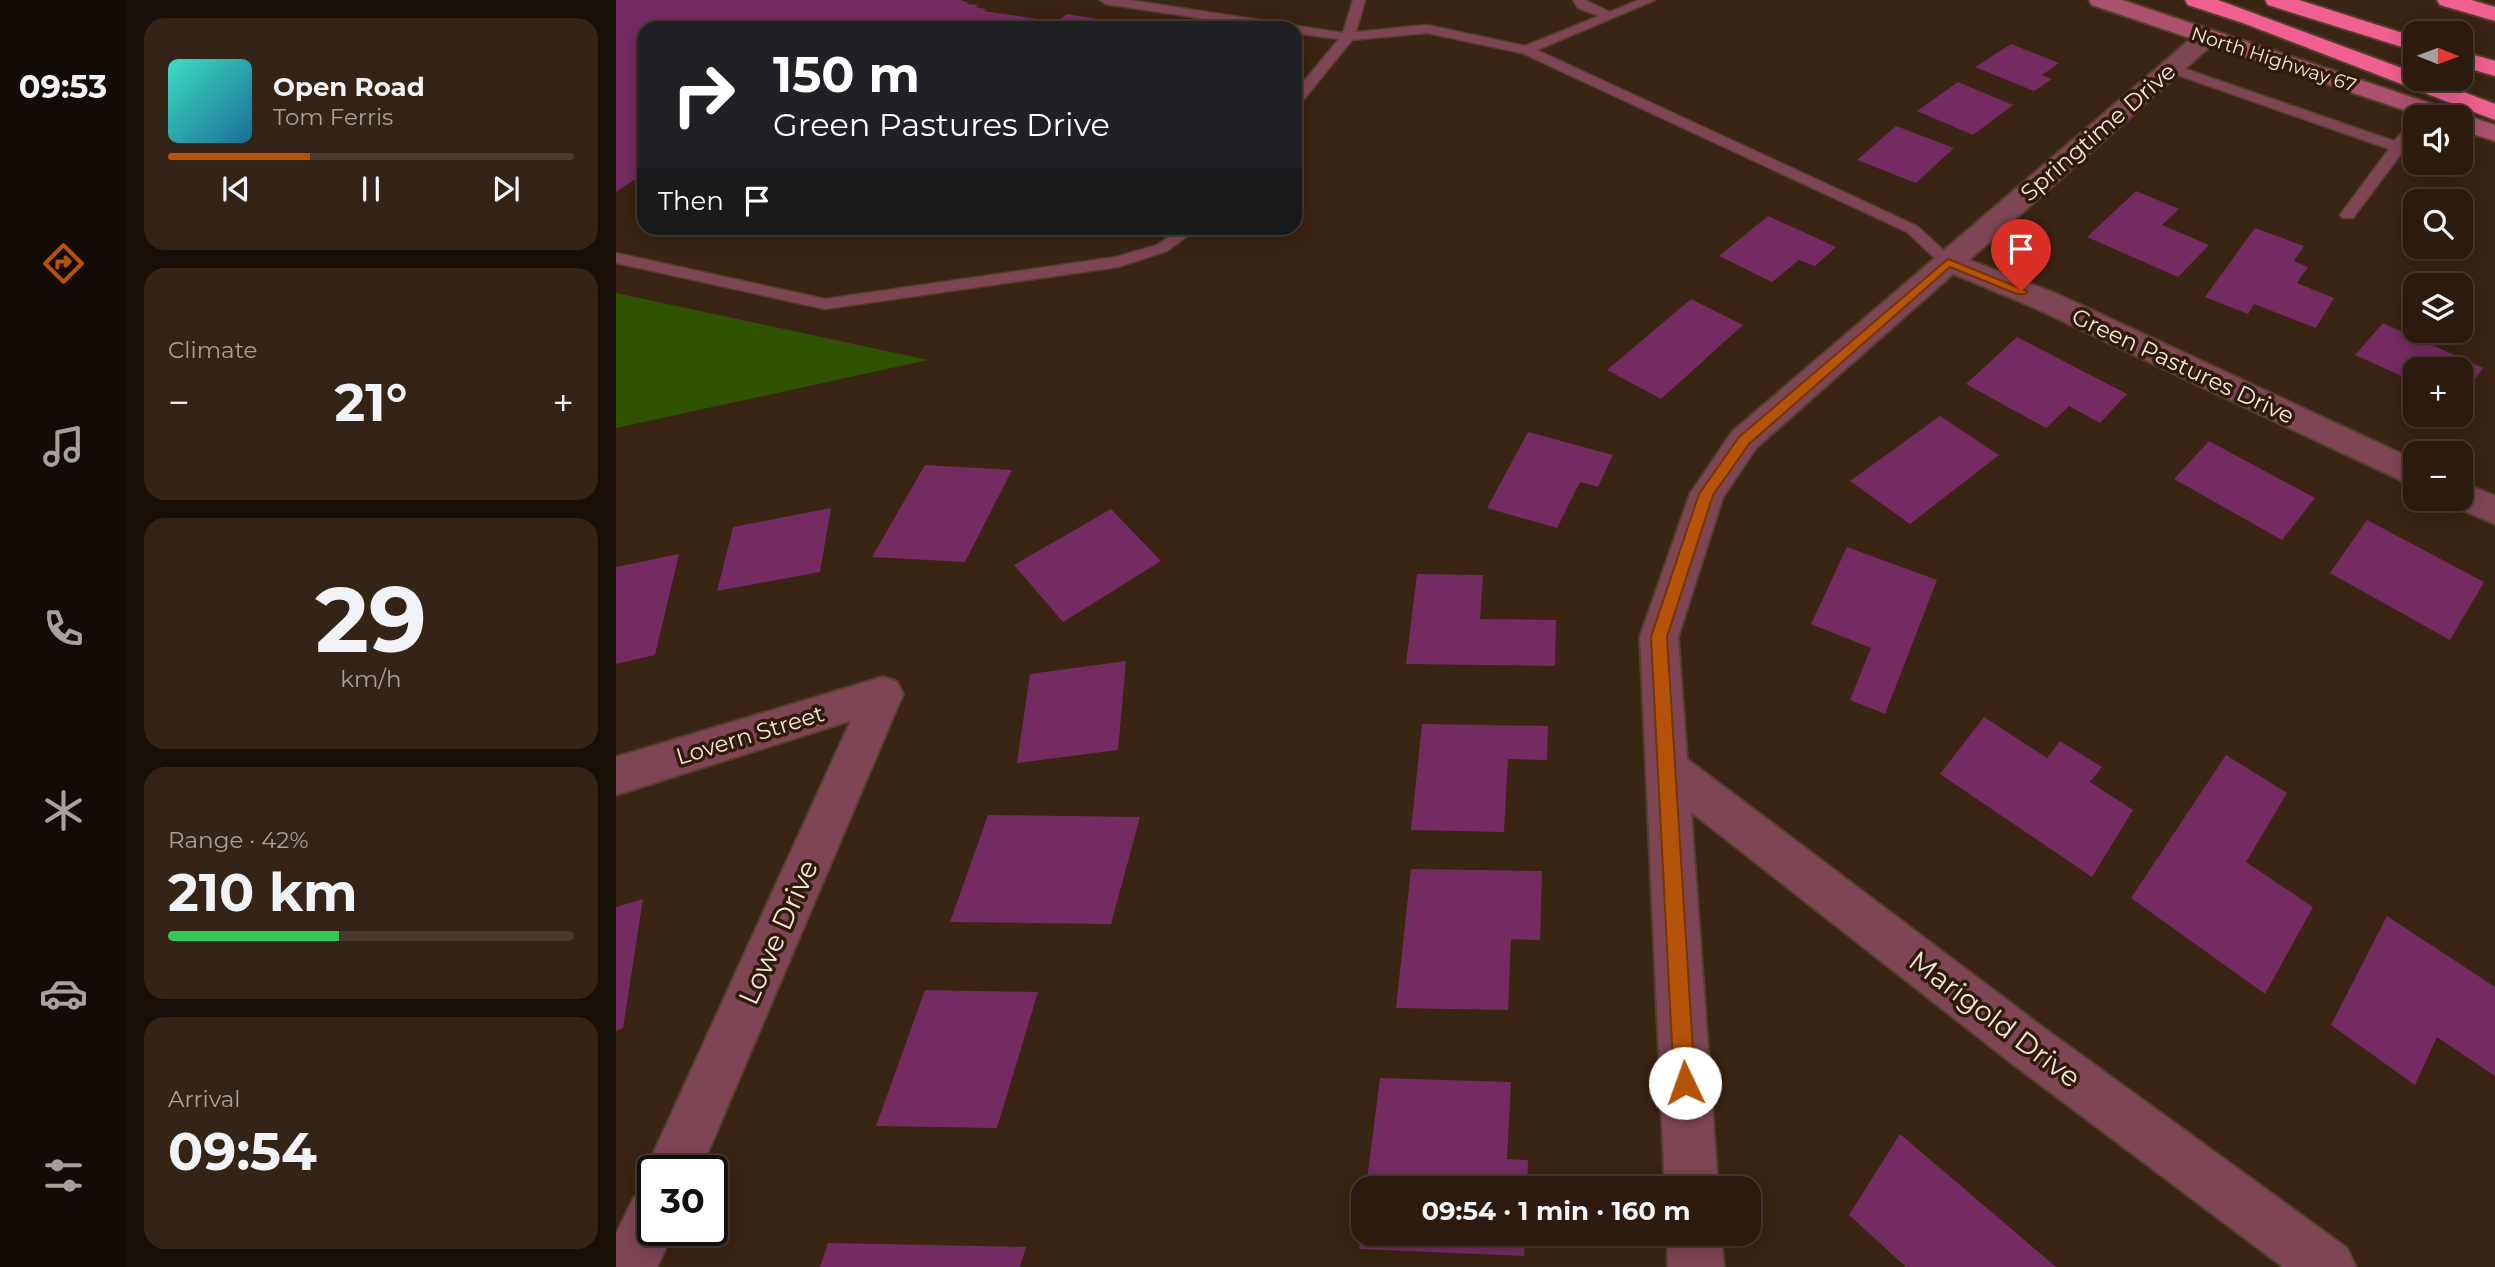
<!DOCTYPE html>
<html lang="en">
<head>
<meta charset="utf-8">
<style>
  :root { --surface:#2c1b0e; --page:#342417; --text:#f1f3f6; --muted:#a6a19e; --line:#48392e; --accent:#b45309 }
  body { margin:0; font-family:Montserrat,sans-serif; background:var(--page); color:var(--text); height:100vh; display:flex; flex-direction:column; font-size:26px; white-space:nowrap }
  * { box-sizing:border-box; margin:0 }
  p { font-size:23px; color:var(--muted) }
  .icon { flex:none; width:38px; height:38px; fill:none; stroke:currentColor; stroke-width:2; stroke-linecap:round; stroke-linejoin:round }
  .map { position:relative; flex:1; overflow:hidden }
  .panel { display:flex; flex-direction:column; gap:18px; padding:18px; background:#180f08; width:490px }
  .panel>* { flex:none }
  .hud { position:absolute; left:21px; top:21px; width:665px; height:214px; border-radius:21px; box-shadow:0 4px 18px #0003,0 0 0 2px var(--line); background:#202124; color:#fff; overflow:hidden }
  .needle { width:46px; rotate:91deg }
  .fabs { position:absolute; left:1787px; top:21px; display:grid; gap:14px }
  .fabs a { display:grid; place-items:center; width:70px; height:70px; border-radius:14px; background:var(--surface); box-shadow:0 4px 18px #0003,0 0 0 2px var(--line); font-size:35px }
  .speed { position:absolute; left:21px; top:1155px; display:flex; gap:14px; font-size:35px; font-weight:700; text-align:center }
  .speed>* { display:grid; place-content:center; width:91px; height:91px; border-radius:50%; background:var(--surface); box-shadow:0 4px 18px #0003,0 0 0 2px var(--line); line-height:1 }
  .speed .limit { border:4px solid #111; border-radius:10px; background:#fff; color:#111 }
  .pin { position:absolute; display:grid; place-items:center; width:60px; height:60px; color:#fff; margin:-72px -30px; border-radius:50% 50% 50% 0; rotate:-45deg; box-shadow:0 0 7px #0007 }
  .pin .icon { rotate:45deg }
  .me { position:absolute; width:77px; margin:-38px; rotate:357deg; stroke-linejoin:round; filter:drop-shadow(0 0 5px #0008) }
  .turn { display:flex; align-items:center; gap:24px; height:147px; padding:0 21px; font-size:32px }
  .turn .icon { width:91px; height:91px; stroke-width:2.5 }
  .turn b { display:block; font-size:49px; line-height:60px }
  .then { display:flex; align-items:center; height:66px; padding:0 21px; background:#0003; gap:14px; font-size:26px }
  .big { font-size:52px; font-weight:700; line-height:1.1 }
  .panel .widget { flex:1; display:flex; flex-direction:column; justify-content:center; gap:10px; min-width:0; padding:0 24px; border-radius:21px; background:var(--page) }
  .panel .dial { align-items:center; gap:0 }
  .dial b { font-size:91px; line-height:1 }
  .song { display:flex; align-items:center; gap:21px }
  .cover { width:84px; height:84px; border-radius:10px; background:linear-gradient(135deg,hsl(170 70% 55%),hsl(200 70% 35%)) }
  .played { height:7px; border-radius:4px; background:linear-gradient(90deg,var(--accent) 35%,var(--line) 35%) }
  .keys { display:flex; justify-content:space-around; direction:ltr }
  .heat { display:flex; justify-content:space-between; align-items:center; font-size:38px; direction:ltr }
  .charge { height:10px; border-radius:5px; background:linear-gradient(90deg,#34c759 42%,var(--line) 0) }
  .trip { position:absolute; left:735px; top:1176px; width:410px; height:70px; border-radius:21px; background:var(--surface); box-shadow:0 4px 18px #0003,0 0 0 2px var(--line); font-weight:700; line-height:70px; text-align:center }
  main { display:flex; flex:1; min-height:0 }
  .dock { display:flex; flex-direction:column; width:126px; justify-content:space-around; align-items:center; background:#120b06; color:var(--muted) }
  .dock .icon { width:49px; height:49px }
  .dock .on { color:var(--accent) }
  .dock b { font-size:32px; color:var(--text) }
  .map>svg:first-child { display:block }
  .green { fill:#2f5200 }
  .building { fill:#742b61 }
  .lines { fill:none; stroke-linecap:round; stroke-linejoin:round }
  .service-casing { stroke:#543f2f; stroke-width:3 }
  .minor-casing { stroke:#543f2f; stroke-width:4 }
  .tertiary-casing { stroke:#543f2f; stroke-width:4 }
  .secondary-casing { stroke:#543f2f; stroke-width:4 }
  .motorway-casing { stroke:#543f2f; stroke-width:4 }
  .service { fill:#7e4555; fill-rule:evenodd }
  .minor { fill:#7e4555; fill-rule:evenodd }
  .tertiary { fill:#7e4555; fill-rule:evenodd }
  .secondary { fill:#ac516d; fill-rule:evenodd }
  .motorway { fill:#f06090; fill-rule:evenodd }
  .route { fill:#b45309; stroke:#753606; stroke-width:2 }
  .labels { text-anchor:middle; stroke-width:7; stroke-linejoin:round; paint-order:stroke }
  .far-street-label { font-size:19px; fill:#f5e5db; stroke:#301a09 }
  .street-label { font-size:23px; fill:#f5e5db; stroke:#301a09 }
  .near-street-label { font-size:28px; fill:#f5e5db; stroke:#301a09 }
</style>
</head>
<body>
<main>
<nav class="dock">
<b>09:53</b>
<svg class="icon on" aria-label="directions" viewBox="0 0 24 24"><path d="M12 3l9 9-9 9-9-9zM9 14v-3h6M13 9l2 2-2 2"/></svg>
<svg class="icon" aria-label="music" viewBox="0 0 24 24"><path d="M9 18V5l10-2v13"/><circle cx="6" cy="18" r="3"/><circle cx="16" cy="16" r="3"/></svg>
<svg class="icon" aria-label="phone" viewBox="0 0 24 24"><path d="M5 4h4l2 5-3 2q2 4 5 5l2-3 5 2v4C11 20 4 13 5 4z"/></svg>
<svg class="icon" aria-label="climate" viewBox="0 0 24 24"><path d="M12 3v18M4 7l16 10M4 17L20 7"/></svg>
<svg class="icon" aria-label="car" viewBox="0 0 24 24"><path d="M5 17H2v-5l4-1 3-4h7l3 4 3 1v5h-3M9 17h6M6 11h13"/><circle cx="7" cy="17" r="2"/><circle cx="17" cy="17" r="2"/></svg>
<svg class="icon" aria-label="filters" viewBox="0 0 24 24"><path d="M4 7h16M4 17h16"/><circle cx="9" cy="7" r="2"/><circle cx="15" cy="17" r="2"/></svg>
</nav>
<section class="panel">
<div class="widget">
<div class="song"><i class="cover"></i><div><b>Open Road</b><p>Tom Ferris</p></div></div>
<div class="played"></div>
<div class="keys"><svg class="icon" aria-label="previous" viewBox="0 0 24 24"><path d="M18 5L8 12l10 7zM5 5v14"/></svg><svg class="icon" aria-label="pause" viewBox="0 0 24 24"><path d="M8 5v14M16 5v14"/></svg><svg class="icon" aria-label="next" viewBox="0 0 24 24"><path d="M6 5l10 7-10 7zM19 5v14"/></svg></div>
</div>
<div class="widget"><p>Climate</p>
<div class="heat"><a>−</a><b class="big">21°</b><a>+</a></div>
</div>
<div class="widget dial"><b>29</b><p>km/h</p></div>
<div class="widget"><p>Range · 42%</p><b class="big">210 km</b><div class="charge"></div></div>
<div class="widget"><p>Arrival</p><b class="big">09:54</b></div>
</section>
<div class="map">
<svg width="1879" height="1267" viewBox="0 0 1879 1267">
  <rect width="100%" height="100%" fill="#3a2413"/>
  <!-- green -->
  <path class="green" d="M0,293L312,360L0,428Z"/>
  <!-- building -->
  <path class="building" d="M0,0H344L353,3L350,4L363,5L359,7L370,9L368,11L441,22L451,14L525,26L523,28H28V182L18,180L0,192Z
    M1395,44L1443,63L1426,75L1436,79L1418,91L1359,67Z
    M1342,82L1397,105L1357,135L1301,111Z
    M1280,126L1338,148L1300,183L1241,160Z
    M1520,191L1563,209L1546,225L1593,245L1562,277L1471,237Z
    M1152,216L1220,247L1199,266L1183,260L1156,282L1103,256Z
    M1639,228L1688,246L1678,261L1692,267L1681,283L1718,298L1700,328L1638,304L1632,314L1589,297Z
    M1075,299L1127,325L1045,399L991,370Z
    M1767,323L1867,368L1844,398V369H1799V382L1739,355Z
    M1401,337L1511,394L1484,423L1453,406L1430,428L1350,384Z
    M1324,416L1383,455L1294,524L1234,481Z
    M912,432L997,455L982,487L964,482L941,528L871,508Z
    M1593,441L1699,498L1666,540L1558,479Z
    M309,465L396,470L349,562L256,557Z
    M215,508L204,572L101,591L117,527Z
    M495,509L545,561L447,622L398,565Z
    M1751,520L1868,582L1834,640L1714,573Z
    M1231,547L1321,580L1269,714L1234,700L1255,648L1195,624Z
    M63,554L39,655L0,664V567Z
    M801,574L867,575L864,619L940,620L939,666L790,664Z
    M510,661L502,750L401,763L414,674Z
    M1368,717L1431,758L1444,741L1486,767L1474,782L1517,810L1476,877L1324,774Z
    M806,724L932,726L931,760L892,759L888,832L795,830Z
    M1610,755L1671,793L1630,862L1697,907L1649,994L1515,898Z
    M372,815L524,817L495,924L334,922Z
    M795,869L926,871L924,940L895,939L892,1010L780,1008Z
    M27,899L7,1028L0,1031V907Z
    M1771,916L1879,987V1076L1821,1037L1799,1085L1715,1025Z
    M309,990L422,992L381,1128L260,1126Z
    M764,1078L895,1082L891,1159L912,1160L911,1188H750Z
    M1284,1134L1440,1267H1290L1233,1215Z
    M746,1227L747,1234H909L908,1256L743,1249Z
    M212,1243L410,1247L404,1267H204Z"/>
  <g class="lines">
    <defs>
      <path id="service" d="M484,0H513L727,33L737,0H749L740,32L811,25L909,46L983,16L962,8L957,0H969L994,12L1023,0H1039L921,50L1301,226L1340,262L1338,265H1326L1291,232L906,53L811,33L736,40L684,104L679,105V92L723,39L679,33V28H648L490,4Z
        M1555,64L1778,141L1794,124L1799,123V135L1737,218H1727L1724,215L1773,149L1550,71V65Z
        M565,228H582L551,251L502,267L209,309L0,263V253L209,299L500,257L541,245Z"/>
      <path id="minor" d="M1591,30L1599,32L1602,37L1599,42L1353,260L1441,294L1799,460V487L1419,308L1337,274L1140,448L1107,497L1062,637L1071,759L1428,1028L1731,1248L1740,1267H1667L1394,1062L1075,812L1102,1188H1049L1024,637L1074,494L1116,432L1583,32Z
        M1844,482L1879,496V524L1832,504L1829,499H1844Z
        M267,677L281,682L287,694L281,706L0,795V757Z
        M1051,1234H1105L1108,1267H1052Z"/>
      <path id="tertiary" d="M267,677L281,682L287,694L84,1171H37V1186L31,1171L38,1152L247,694L253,682Z
        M37,1189V1230H58L41,1267H0V1234L18,1197Z"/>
      <path id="secondary" d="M1473,0H1506L1879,125V141L1844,130V117H1809L1476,5Z"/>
      <path id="motorway" d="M1569,0H1602L1799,73V79H1813L1879,104V120L1627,23L1572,5Z
        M1649,0H1683L1799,37V51L1652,5Z
        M1821,0H1855L1879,7V21L1824,5Z
        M1844,51L1879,61V76L1844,66Z"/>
    </defs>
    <!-- service casing -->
    <use href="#service" class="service-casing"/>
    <!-- minor casing -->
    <use href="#minor" class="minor-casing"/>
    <!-- tertiary casing -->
    <use href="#tertiary" class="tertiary-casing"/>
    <!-- secondary casing -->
    <use href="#secondary" class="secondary-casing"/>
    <!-- motorway casing -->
    <use href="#motorway" class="motorway-casing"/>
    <!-- service -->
    <use href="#service" class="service"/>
    <!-- minor -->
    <use href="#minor" class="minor"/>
    <!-- tertiary -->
    <use href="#tertiary" class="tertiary"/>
    <!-- secondary -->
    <use href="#secondary" class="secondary"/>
    <!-- motorway -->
    <use href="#motorway" class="motorway"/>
  </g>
  <!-- route -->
  <path class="route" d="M1332,259L1411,291L1410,294H1401L1334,267L1133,444L1097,495L1051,637L1079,1083L1076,1090L1069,1093L1061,1090L1058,1083L1035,637L1083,494L1123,437Z"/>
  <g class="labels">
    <!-- far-street labels -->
    <g class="far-street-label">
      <text transform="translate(1658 59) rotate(18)" y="7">North Highway 67</text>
    </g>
    <!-- street labels -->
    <g class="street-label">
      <text transform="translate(1482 132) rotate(-41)" y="8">Springtime Drive</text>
      <text transform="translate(1567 366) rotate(25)" y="8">Green Pastures Drive</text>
      <text transform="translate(134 735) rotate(-17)" y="8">Lovern Street</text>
    </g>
    <!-- near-street labels -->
    <g class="near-street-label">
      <text transform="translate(162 932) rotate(-66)" y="10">Lowe Drive</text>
      <text transform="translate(1379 1019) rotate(37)" y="10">Marigold Drive</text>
    </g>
  </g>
</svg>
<div class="fabs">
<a><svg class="needle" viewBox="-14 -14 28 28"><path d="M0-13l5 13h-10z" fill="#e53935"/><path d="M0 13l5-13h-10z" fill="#a6a19e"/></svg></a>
<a><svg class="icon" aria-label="sound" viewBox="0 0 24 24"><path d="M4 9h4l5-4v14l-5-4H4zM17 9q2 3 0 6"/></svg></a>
<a><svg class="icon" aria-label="search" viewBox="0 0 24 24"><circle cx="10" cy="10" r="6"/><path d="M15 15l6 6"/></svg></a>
<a><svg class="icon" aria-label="layers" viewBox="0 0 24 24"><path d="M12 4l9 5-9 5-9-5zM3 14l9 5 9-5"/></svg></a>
<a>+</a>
<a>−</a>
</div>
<div class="speed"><div class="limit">30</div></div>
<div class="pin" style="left:1405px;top:291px;background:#d93025"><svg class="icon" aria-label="arrive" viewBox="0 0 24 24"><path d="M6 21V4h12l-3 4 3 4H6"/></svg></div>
<svg class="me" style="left:1069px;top:1083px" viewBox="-20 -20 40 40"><circle r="19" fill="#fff"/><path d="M0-13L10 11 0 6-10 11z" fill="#b45309"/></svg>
<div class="trip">09:54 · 1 min · 160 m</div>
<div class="hud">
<div class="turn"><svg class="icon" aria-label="right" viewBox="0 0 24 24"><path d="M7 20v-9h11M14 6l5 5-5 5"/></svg><div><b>150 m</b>Green Pastures Drive</div></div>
<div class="then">Then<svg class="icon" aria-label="arrive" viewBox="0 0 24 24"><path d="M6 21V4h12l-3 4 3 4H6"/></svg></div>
</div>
</div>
</main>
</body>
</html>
